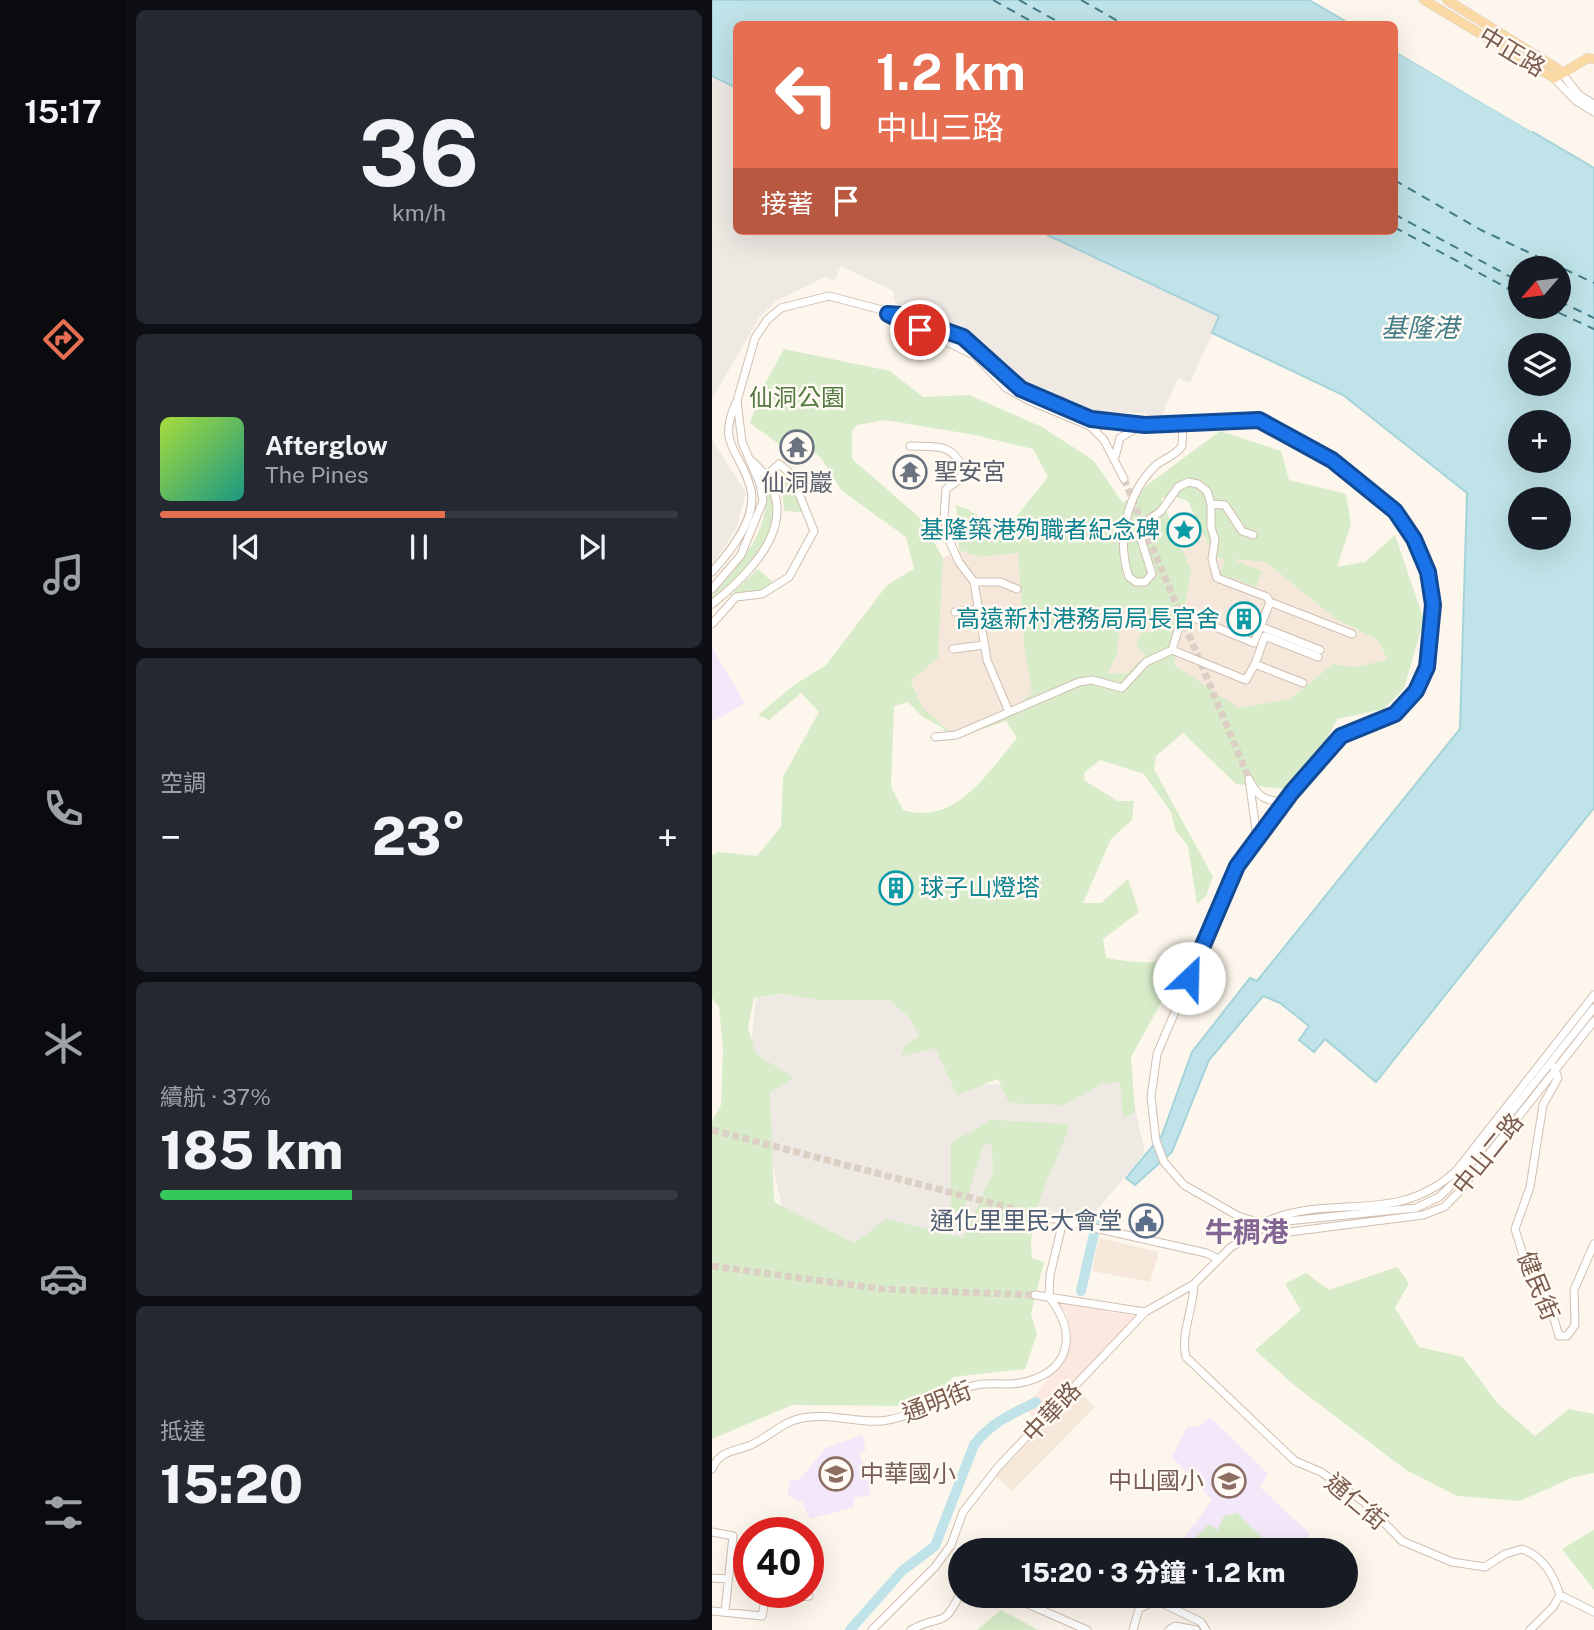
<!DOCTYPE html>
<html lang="zh-TW">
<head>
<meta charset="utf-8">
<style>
  :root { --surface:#171b24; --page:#242831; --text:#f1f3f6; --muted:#9ea1a6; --line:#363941; --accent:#e76f51 }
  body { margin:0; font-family:"Public Sans","Noto Sans TC",sans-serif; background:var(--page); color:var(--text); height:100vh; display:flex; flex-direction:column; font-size:26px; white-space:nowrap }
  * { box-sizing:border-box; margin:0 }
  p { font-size:23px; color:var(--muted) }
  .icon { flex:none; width:38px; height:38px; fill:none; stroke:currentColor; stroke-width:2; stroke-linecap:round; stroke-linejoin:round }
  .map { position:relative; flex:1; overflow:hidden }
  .panel { display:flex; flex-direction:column; gap:10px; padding:10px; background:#0d0f14; width:586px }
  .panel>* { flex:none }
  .hud { position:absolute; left:21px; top:21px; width:665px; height:214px; border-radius:10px; box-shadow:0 7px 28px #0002; background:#e76f51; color:#fff; overflow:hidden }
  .needle { width:46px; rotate:242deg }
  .fabs { position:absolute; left:796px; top:256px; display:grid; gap:14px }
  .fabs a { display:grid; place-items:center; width:63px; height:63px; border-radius:50%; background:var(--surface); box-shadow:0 7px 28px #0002; font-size:35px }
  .speed { position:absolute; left:21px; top:1517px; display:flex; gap:14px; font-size:35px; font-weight:700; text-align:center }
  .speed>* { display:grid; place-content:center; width:91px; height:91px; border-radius:50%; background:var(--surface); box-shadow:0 7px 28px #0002; line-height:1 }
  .speed .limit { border:10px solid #d22; background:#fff; color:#111 }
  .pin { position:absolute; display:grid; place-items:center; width:60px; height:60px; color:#fff; margin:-30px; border:4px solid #fff; border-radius:50%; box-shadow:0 2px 7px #0007 }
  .me { position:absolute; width:77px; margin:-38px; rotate:24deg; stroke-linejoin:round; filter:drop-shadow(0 0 5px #0008) }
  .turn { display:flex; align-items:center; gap:24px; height:147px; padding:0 28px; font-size:32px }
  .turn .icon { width:91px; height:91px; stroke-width:2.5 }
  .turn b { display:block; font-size:49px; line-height:60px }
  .then { display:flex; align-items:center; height:66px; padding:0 28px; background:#0003; gap:14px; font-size:26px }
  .big { font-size:52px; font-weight:800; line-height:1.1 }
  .panel .card { flex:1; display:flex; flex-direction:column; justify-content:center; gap:10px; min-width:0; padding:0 24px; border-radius:10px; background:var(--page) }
  .panel .dial { align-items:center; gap:0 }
  .dial b { font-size:91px; line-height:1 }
  .song { display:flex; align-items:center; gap:21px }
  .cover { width:84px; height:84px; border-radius:10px; background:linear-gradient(135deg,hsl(80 70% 55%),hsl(170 70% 35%)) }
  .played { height:7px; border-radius:4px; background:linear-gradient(90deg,var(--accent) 55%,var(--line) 55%) }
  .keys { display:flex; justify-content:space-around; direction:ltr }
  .heat { display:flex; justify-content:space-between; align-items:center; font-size:38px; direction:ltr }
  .charge { height:10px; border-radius:5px; background:linear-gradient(90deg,#34c759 37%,var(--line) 0) }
  .trip { position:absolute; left:236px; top:1538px; width:410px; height:70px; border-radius:35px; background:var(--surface); box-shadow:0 7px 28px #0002; font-weight:800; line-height:70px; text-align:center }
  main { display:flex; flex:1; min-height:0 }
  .tab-bar { display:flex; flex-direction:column; width:126px; justify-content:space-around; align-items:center; background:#090b0e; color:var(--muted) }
  .tab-bar .icon { width:49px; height:49px }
  .tab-bar .current { color:var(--accent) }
  .tab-bar b { font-size:32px; color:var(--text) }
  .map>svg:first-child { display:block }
  .residential { fill:#f5e8da }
  .commercial { fill:#fde8e0 }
  .industrial { fill:#efe9e4 }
  .education { fill:#f3e8fa }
  .green { fill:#d8ecc9; fill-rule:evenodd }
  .water { fill:#bfe3e8; stroke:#a5d3da; stroke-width:2; fill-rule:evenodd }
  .pier { fill:#fdf6ec }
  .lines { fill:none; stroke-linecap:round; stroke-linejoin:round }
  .river { stroke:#bfe3e8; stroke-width:10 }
  .ferry { stroke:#437c86; stroke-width:2; stroke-dasharray:9 7; stroke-linecap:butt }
  .minor-tunnel { stroke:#dcd0c4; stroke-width:7; stroke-dasharray:7 3.5; stroke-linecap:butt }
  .minor-casing { stroke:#d1beb0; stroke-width:9 }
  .major-casing { stroke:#dad1cd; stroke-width:10 }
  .minor { stroke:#fff; stroke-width:7 }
  .major { stroke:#fbd9a5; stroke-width:9 }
  .route-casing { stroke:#114b97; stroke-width:18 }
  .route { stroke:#1a73e8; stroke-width:12 }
  .labels { text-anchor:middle; stroke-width:5; stroke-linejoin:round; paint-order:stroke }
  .street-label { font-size:24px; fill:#7a5c4d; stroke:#fffaf3 }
  .park-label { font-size:24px; fill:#537a41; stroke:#fffaf3 }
  .worship-label { font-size:24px; fill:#5b616d; stroke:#fffaf3; text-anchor:start }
  .culture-label { font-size:24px; fill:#0d838f; stroke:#fffaf3; text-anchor:end }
  .service-label { font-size:24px; fill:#4e5e75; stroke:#fffaf3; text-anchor:end }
  .education-label { font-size:24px; fill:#785e54; stroke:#fffaf3; text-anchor:start }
  .water-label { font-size:26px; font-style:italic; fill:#437c86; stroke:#fffaf3 }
  .quarter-label { font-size:28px; font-weight:bold; fill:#846695; stroke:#fffaf3 }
</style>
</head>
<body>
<main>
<nav class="tab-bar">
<b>15:17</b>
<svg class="icon current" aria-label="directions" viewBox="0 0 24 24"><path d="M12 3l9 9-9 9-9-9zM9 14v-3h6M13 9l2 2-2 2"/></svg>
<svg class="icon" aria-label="music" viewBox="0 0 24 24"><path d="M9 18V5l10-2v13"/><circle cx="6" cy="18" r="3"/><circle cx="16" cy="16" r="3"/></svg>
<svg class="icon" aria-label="phone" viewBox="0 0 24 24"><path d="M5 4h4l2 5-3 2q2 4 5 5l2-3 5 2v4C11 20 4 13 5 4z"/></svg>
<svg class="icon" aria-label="climate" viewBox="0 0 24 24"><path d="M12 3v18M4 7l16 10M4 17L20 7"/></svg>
<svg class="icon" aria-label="car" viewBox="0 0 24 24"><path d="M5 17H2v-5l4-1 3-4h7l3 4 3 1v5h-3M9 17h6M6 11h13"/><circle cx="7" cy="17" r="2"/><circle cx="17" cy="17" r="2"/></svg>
<svg class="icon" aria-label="filters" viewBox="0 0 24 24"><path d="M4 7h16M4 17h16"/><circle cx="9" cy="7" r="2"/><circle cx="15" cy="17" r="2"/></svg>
</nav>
<section class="panel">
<div class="card dial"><b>36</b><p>km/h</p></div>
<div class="card">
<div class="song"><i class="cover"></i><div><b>Afterglow</b><p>The Pines</p></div></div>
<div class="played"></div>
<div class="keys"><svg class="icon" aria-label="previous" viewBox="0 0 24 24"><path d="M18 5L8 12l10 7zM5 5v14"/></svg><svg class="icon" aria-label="pause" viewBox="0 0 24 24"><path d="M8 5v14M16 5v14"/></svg><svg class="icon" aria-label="next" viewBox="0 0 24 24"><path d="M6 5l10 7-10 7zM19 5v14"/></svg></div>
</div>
<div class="card"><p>空調</p>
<div class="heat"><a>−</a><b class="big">23°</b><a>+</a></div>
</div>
<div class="card"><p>續航 · 37%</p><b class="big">185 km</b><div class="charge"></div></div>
<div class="card"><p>抵達</p><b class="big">15:20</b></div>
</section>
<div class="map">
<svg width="882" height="1630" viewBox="0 0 882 1630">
  <rect width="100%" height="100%" fill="#fdf6ec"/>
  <!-- residential -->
  <path class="residential" d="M491,533L502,557L554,562L622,618L666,640L675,661L643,667L621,664L578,699L527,708L462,665L479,571L469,552Z
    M247,550L267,557L306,553L312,645L320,693L301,708L239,733L210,707L199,680L226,658L231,558Z
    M419,606L435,614L441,632L433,655L416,673L395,674L405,655L409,609Z
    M387,1238L447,1252L438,1282L380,1271Z
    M367,1391L383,1407L300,1491L284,1476Z"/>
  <!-- commercial -->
  <path class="commercial" d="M344,1302L427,1317L324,1420L312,1408L354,1358L359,1337L354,1312Z"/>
  <!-- industrial -->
  <path class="industrial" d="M0,76L24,88V231H327L508,316L478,383L466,378L448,420L432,413L380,412L306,381L271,342L238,325L192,310L183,302L181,291L129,266L123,280L113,277L64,301L47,318L0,399Z
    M0,439L34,493L24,529L0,566Z
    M181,981L249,1085L417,1081L433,1153L373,1224L299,1196L262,1267L75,1228L37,1062L44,998Z"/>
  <!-- education -->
  <path class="education" d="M0,647L33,703L0,722Z
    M498,1417L556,1474L548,1487L598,1534L582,1550H473L467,1545L500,1500L460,1457L475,1427H486Z
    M150,1435L154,1450L147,1454L159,1479L158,1495L142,1498V1507L98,1519L90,1502L76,1496L77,1481L88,1479L114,1448Z"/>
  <!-- green -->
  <path class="green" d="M72,349L178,371L211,397L257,395L330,427L381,460L411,503L508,431L569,451L577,480L634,494L639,524L625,567L653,562L683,535L712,620L692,688L672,709L625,719L603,763L572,789L524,784L471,733L444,756L442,769L501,877L494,896L485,904L476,846L463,829L459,812L432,774L388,760L372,773L373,781L406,801H422L420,820L399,839L371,903H389L416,879L427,912L391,939L394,958C424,963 448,966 476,954L419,1057L423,1112L411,1118L408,1082L390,1084L351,1105L297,1103L286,1079L245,1095L223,1048L189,1057L193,1046L207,1036L198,1018L177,1000H108L71,994L42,998L36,1027L44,1054L82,1078L58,1092L62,1202L142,1243L174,1219L251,1238L281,1173L280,1143L271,1146L252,1209L239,1214V1143L279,1120L358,1124C344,1168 314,1210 320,1258L332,1262L319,1314L325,1334L313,1369L241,1377L212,1406L80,1405L0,1439V1121L9,1105L11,1049L7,1007L0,998V855L6,852L45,856L69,827L71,777L107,712L89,693L57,720L46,715L82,685L114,665L175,585L202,569L194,537L130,491L109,458L86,438L71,447L38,423L48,393ZM173,420L263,435L321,449L336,477L291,533L257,510L244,505L247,550L267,557L306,553L312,645L320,693L301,708L239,733L210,707L199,681L226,658L231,558L208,518L140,459V431L145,425ZM461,496L476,501L502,557L513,559L508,574L544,587L550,571L520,559L554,562L622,618L666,640L675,660L643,667L621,664L578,699L527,708L462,665L479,571L449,498ZM419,606L435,614L441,632L429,633L424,646L433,655L416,673L395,674L405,655L409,609ZM196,702L211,717L231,728L236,741L294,721L305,738C275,773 244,826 191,810L179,787L182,706Z
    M46,471C85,527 40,564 0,601V595C21,572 57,533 53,499C53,490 49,480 46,471Z
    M69,481L79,482L90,512L72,511Z
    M46,569L63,584L49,593L25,595L22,592Z
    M685,1267L697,1283L683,1308L707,1347L751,1357L786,1404L823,1436L857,1409L882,1414V1473L862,1477L808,1501L745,1496L694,1470L582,1385L543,1350L589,1310L573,1284L594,1273L617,1290Z
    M525,1513L555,1542L556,1550H498L484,1537L497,1524L505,1531L512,1516Z
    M882,1530V1590L850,1549Z
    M289,1610L326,1630H265Z"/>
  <!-- water -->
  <path class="water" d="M0,0H597L638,24H24V88L0,76Z
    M683,51L882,168V808L664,1082L613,1039L602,1052L587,1040L597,1026L568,1003L551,996L497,1060L460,1152L423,1185L414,1178L450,1135L480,1052L538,978L545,981L748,729L755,493L631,395L500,333L507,316L327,231H682ZM808,268H847V306H808ZM808,345H847V383H808ZM808,422H847V460H808ZM808,499H847V537H808Z"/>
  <!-- pier -->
  <path class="pier" d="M682,47L822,129L820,132L683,51Z"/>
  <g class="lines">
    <!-- river -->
    <path class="river" d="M369,1291L384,1225
      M138,1630L190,1571L223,1546L262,1445C278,1423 300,1414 324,1402"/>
    <!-- ferry -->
    <path class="ferry" d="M281,0L324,24
      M307,0L350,24
      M369,0L411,24
      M682,180L769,230L882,283
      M682,214L808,282
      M682,227L808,295
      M847,301L882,318
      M832,306L882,329"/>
    <!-- minor-tunnel -->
    <path class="minor-tunnel" d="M412,479L537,779
      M0,1130L325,1215
      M0,1266L170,1289L323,1295"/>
    <defs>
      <path id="minor" d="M848,71L867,95L882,104
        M842,78L864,101L882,112
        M176,314L264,356L294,388L318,401L378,426L547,420L620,460L683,511L702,539L716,572L721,605L715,667L695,704L683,714L629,736L617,746L525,866L445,1054L439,1097L444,1141L452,1162L472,1185L526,1216L577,1232L711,1215L732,1207L746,1193L882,1021
        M471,424L470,446C463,456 453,458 444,465C415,493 404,540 417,577L424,582H433L440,574L427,533L435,521L449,511L466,487L476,482L486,484L495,491L499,504V527L503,540L500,559L505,578L555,597L558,602L542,643L477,616L467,627L460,650L534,680L543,664L591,683
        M379,427L392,440L412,479
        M198,446C225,447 238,442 252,469L247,480L234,489L232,517L237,540L247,562L262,582L275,660L297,712
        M403,457L408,438L426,427
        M499,504L513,505L530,531L541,535
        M0,572C18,552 45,519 39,490C30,451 4,446 24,403
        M262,582H288L305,589
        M0,589L29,555L51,501L48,484L30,442L25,401L43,338L55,320L69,308L117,296L189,315L251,337L309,389L379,419L416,422
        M558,602L640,634
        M0,604C45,568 97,513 40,461
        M243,612L267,609
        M0,624L24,597L50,594L77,577L102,531L79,474L67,464L55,475
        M550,627L608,650
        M241,649L272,645
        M543,664L553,636L606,657
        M223,737L244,735L367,682L380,680L410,688L434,662L460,650
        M537,779L545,837
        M539,783C547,798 556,802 573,801
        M842,1067L846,1078L831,1105L818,1187L803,1229L815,1268L836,1299L847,1336H855L863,1325L862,1290L882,1244
        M325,1215L494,1253L507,1259
        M551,1223C618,1191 684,1228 745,1170L882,995
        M556,1223L704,1208L727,1197L747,1178L882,1008
        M482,1284C482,1308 468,1334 474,1357L583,1461L609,1472L652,1502L690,1541L740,1562L773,1567L793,1554L810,1549C831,1556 842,1576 848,1595L841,1607L818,1630
        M323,1295L433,1312
        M337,1297L338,1275L351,1221
        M0,1469C8,1450 22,1452 39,1445C57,1437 70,1422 90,1418C119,1412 148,1425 176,1420C209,1414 231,1395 260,1386C274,1381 293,1386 308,1383C358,1373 367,1335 337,1297
        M0,1532L21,1536L13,1612
        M0,1578L16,1579
        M848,1595L882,1612
        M297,1596L375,1630
        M0,1611L50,1616L53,1600L97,1596
        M160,1630L223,1567L239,1545L251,1512L286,1467L433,1312L482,1284L519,1247L547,1231L551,1223
        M199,1630C229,1613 231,1630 248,1594
        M421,1630L427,1609L444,1600L489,1622L494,1630
        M457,1630L463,1626L484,1630"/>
      <path id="major" d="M712,0L842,78L876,58L882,59
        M735,0L846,69"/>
    </defs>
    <!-- minor casing -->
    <use href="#minor" class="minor-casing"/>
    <!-- major casing -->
    <use href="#major" class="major-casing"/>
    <!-- minor -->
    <use href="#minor" class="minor"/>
    <!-- major -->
    <use href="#major" class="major"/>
  </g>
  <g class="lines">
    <defs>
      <path id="route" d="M208,330L176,314L189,315L251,337L309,389L379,419L433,425L547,420L620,460L683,511L702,539L716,572L721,605L715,667L704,691L683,714L629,736L580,792L525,866L477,978"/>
    </defs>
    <!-- route casing -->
    <use href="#route" class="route-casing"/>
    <!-- route -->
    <use href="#route" class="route"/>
  </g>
  <!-- icons -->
  <defs>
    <symbol id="temple-ring" viewBox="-11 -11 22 22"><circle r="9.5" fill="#fffaf3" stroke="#6b7280" stroke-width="1.5"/><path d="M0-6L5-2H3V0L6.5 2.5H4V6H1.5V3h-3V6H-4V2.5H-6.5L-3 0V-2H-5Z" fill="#6b7280"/></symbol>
    <symbol id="sight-ring" viewBox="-11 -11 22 22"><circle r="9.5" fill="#fffaf3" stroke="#0f9aa8" stroke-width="1.5"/><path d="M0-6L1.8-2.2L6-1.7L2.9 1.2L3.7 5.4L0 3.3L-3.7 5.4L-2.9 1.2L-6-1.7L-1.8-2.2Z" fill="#0f9aa8"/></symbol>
    <symbol id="building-ring" viewBox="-11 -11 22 22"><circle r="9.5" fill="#fffaf3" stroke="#0f9aa8" stroke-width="1.5"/><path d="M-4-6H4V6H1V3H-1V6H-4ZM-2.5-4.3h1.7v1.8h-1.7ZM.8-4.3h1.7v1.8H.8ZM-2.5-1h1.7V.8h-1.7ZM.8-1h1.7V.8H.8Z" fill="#0f9aa8"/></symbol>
    <symbol id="civic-ring" viewBox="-11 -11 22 22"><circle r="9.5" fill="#fffaf3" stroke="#5c6f8a" stroke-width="1.5"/><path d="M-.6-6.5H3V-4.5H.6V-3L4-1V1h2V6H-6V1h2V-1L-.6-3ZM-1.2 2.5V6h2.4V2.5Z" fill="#5c6f8a"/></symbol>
    <symbol id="school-ring" viewBox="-11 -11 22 22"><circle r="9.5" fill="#fffaf3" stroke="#8d6e63" stroke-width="1.5"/><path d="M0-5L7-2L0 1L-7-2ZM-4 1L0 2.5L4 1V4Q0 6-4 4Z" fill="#8d6e63"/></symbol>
  </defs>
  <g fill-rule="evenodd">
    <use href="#temple-ring" x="66" y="428" width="38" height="38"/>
    <use href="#temple-ring" x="179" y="453" width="38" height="38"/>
    <use href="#sight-ring" x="453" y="511" width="38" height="38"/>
    <use href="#building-ring" x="513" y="600" width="38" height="38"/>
    <use href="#building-ring" x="165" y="869" width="38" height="38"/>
    <use href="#civic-ring" x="415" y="1202" width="38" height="38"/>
    <use href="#school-ring" x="105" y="1455" width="38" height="38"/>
    <use href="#school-ring" x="498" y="1462" width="38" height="38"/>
  </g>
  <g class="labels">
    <!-- street labels -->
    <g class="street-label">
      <text transform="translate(800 52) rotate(31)" y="8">中正路</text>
      <text transform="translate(776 1154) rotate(-51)" y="8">中山二路</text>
      <text transform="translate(826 1286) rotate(68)" y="8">健民街</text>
      <text transform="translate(225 1402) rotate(-21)" y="8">通明街</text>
      <text transform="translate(340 1412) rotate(-47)" y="8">中華路</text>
      <text transform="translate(644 1502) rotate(40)" y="8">通仁街</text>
    </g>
    <!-- park labels -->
    <g class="park-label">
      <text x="85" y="406">仙洞公園</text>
    </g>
    <!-- worship labels -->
    <g class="worship-label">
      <text x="222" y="480">聖安宮</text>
      <text x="85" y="491" text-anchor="middle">仙洞巖</text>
    </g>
    <!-- culture labels -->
    <g class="culture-label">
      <text x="448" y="538">基隆築港殉職者紀念碑</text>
      <text x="508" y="627">高遠新村港務局局長官舍</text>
      <text x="208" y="896" text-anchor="start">球子山燈塔</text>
    </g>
    <!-- service labels -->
    <g class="service-label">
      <text x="410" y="1229">通化里里民大會堂</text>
    </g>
    <!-- education labels -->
    <g class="education-label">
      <text x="148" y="1482">中華國小</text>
      <text x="492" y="1489" text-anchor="end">中山國小</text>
    </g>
    <!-- water labels -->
    <g class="water-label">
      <text x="708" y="337">基隆港</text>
    </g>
    <!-- quarter labels -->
    <g class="quarter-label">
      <text x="535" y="1242">牛稠港</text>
    </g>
  </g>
</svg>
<div class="fabs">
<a><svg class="needle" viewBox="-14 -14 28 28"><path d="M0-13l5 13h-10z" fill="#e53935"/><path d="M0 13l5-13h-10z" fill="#9ea1a6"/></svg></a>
<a><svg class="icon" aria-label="layers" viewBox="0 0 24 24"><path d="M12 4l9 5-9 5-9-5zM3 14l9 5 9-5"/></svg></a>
<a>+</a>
<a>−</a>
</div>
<div class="speed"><div class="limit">40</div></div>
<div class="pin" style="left:208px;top:330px;background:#d93025"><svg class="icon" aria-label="arrive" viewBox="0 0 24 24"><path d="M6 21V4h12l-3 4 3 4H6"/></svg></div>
<svg class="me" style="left:477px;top:978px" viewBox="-20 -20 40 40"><circle r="19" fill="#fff"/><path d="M0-13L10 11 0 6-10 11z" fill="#1a73e8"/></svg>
<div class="trip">15:20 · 3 分鐘 · 1.2 km</div>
<div class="hud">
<div class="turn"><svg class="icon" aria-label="left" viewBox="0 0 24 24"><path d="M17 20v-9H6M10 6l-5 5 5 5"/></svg><div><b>1.2 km</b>中山三路</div></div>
<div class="then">接著<svg class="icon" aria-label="arrive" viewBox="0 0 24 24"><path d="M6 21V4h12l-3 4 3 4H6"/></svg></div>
</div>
</div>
</main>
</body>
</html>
